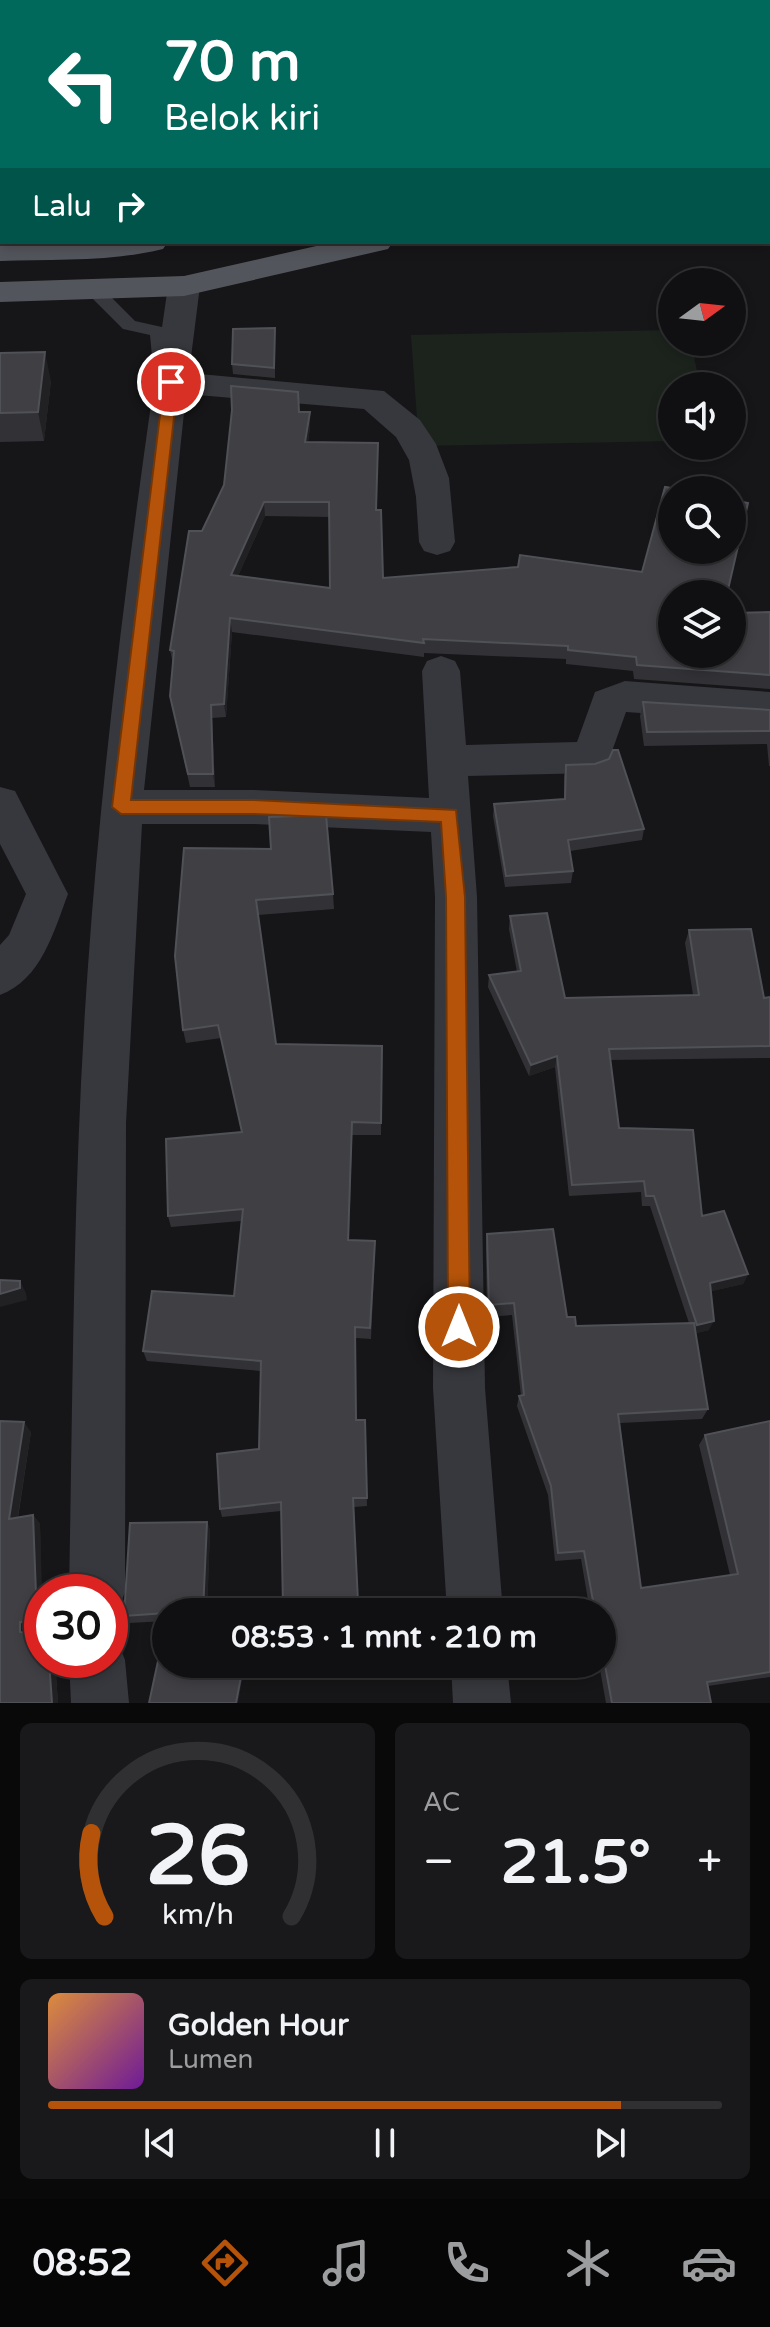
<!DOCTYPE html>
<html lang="id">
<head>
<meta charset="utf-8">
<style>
  :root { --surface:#101012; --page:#19191b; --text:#f1f3f6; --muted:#9c9d9f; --line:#303032; --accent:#b45309 }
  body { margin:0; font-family:"Varela Round",sans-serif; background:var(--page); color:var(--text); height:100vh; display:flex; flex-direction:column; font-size:30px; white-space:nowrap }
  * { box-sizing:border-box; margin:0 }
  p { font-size:26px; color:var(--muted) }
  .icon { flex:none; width:44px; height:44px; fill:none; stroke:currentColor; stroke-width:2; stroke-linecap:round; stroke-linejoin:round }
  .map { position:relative; height:1703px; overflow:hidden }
  .details { display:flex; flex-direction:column; gap:20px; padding:20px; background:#09090a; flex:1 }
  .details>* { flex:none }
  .guide { position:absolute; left:0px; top:0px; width:770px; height:244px; box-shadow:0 4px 12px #0003,0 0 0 2px var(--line); background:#00695c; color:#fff; overflow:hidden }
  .needle { width:52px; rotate:75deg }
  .fabs { position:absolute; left:658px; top:268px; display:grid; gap:16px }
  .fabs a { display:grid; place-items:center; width:88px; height:88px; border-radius:50%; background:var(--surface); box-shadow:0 4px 12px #0003,0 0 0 2px var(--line); font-size:40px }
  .speed { position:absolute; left:24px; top:1574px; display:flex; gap:16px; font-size:40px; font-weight:700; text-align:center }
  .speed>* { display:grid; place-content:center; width:104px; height:104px; border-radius:50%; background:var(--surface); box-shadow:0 4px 12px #0003,0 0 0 2px var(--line); line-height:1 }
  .speed .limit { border:12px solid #d22; background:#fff; color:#111 }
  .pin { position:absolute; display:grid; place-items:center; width:68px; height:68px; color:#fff; margin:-34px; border:4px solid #fff; border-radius:50%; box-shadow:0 2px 8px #0007 }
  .me { position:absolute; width:88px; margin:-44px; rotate:0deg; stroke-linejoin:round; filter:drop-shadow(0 0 6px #0008) }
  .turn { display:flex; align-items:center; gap:28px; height:168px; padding:0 32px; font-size:36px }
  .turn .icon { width:104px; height:104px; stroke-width:2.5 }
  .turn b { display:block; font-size:56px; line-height:68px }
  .then { display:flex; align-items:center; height:76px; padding:0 32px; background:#0003; gap:16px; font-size:30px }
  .big { font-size:60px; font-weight:700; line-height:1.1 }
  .details .widget { flex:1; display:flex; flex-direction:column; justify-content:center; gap:12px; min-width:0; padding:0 28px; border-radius:12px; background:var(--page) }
  .details .dial { align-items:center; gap:0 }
  .dial svg { height:208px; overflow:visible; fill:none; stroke:var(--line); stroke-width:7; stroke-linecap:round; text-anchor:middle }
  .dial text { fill:var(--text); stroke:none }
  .song { display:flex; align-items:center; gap:24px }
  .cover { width:96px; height:96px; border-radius:12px; background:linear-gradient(135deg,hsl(30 70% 55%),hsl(280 70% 35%)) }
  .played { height:8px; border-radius:4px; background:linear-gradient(90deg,var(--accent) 85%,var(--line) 85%) }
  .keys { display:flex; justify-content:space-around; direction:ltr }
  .heat { display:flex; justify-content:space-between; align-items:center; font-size:44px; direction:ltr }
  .details .tiles { flex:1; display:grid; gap:20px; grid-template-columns:1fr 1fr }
  .widget:last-child { grid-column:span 2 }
  .trip { position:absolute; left:152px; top:1598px; width:464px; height:80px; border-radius:40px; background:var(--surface); box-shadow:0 4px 12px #0003,0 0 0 2px var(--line); font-weight:700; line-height:80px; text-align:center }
  .tabs { display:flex; height:128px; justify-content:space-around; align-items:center; background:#060607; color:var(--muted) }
  .tabs .icon { width:56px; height:56px }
  .tabs .current { color:var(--accent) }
  .tabs b { font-size:36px; color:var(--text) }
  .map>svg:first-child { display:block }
  .green { fill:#1c231d }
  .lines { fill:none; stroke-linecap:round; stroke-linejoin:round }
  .lane { fill:#37383d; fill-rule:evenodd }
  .street { fill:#37383d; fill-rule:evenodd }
  .secondary { fill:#45474d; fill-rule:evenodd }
  .primary { fill:#53555c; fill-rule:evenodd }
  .wall { fill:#323236; fill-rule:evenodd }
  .shaded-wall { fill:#212124 }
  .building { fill:#3f3f44; stroke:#4f5156; stroke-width:2; fill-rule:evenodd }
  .route { fill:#b45309; stroke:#753606; stroke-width:2 }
</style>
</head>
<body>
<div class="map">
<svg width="770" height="1703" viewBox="0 0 770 1703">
  <rect width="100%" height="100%" fill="#161618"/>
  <!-- green -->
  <path class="green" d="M672,330V342H691L700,386H672V441L419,446L411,335Z"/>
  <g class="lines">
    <!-- lane -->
    <path class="lane" d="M200,0H214V2H200Z
      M246,0H260L261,2H247Z
      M647,0H661V2H647Z
      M703,0H721L702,2Z
      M0,84H2V93H0Z
      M93,284L99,285L135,321L162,327L169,337L164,356H152L150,335L123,329L87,293L85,289L87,285Z"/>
    <!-- street -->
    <path class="street" d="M768,153L770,154V172L768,171Z
      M184,276L195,279L200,286L189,373L384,391L420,420L436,444L449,478L455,542L450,551L437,555L424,551L419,542L416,497L409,460L396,437L364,409L186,394L144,790H254L429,798L422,671L427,661L441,656L455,661L460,671L466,745L577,742L595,692L625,681L770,692V722L626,712L606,768L592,773L468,776L477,897L485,1388L503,1612H447L433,1388L435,897L431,832L254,824H142L126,1123L125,1592L117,1612L110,1614V1592H69C73,1383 73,1174 88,966C104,739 135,512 168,286L173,279Z
      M0,787L15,791L68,894C54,931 41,980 0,995V945L9,935L26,894L0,844Z
      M110,1637L117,1640L125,1660L129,1703H71L69,1660H110Z
      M451,1664H507L511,1703H453Z"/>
    <!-- secondary -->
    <path class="secondary" d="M141,0H169V2H141Z"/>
    <!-- primary -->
    <path class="primary" d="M770,35V53L768,54V36Z
      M770,85V103L768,104V86Z
      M0,241L2,242H168L163,249C111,262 54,259 0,261Z
      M334,242H393L388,249L184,296L0,302V282L184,276Z"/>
  </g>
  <!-- wall -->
  <path class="wall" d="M0,0H131V2H2V73H0Z
    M275,328V378L233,374L232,364Z
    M0,353L51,381L44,441L0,442Z
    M299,412H310V427L308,442L376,510L383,578L672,654L770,612V689L634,679L633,671L566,664V659L424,653V657L232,632L226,717L212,718L215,787H190L170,696L173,664L170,650L202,531ZM265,516L330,517V588L238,576Z
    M643,702L770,710V766H769L767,744L644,746L640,716Z
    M566,765L644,829L642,840L570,851L573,871L571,883L505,887L493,816L494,804L564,799V777Z
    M271,849L333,894L334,909L258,915L276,1044L382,1046L381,1135H352L349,1240L375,1253L371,1339L356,1338V1420H365L367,1506L354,1507L358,1609L284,1612L283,1607L281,1511L222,1517L220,1509L259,1449L261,1371L147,1361L143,1351L234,1296L241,1221L171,1227L168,1216L242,1132L221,1038L186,1043L183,1030Z
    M510,916L565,998L693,995L685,943L689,930L764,998L770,997V1058L610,1060L619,1128L702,1216L748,1274L743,1284L711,1291L709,1330L696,1333L708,1409L702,1419L620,1423L641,1588L730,1575L699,1445L705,1435L770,1421V1677L708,1686L711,1703H606L599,1664H602V1612H590L581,1559L555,1561L548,1495L517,1406L519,1396H521L512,1315L487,1317L486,1247L487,1234L576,1326L689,1323L650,1206H642L641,1192L569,1196L555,1067L529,1076L488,987L489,975L517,972L509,929Z
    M0,1421L31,1432L18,1518L33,1515L40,1524L42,1628L27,1629V1634L55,1660L58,1703H0Z
    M207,1522L210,1530L207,1612H166V1621L129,1623L124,1616Z"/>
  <!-- shaded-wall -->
  <path class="shaded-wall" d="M45,352L51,381L44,441L38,412Z
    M310,412V427L306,457L305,442Z
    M264,502L265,516L232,589L231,575Z
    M230,618L232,632L226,717L224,704Z
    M211,705L212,718L215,787L213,774Z
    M557,1056L555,1067L529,1076L531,1065Z
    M352,1122V1135L349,1251L348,1240Z
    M748,1274L743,1284L705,1293L710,1283Z
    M20,1281L26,1293L27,1300L0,1307V1294Z
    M714,1321L709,1330L693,1334L697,1325Z
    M24,1422L31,1432L16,1528L9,1519Z
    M33,1515L40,1524L42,1592V1626L37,1621Z
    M207,1522L210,1530L207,1612H204Z
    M20,1622L27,1629V1639L20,1632Z
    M49,1660H55L58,1703H52Z
    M241,1677L242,1680L238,1703H236Z"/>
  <!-- building -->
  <path class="building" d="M0,0H130V2H2V60H0Z
    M294,0H451L454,2H289Z
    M275,328L274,368L232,364L233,329Z
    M45,352L38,412L0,413V353Z
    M231,386L298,392L299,412H310L305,442L378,443L376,510H381L383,578L518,567L520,555L642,572L665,487L683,490H672V550H732V500L748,503L727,594H672V654H732V613L770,612V675L637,665L636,657L568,650V646L423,639L424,643L230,618L224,704L211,705L213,774H188L170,696L174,651L170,650L189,531H202L224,485L232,410ZM264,502H329L330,588L231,575Z
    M643,702L770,710V731L647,732Z
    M613,750H618L644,829L568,840L573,871L506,876L494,804L565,799L566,765L595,764L609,759Z
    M326,815L333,894L256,900L276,1044L382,1046L381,1123L352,1122L348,1240L375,1241L370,1328L355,1327L356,1420H365L367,1498H353L358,1602L283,1607L281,1502L220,1509L217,1454L259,1449L261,1361L143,1351L152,1291L234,1296L243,1209L168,1216L166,1139L242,1132L218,1025L183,1030L175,956L184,848L271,849L269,817Z
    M547,913L565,998L699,995L689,930L751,929L764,998L770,997V1046L609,1049L619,1128L693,1130L702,1216L724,1211L748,1274L710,1283L714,1321L697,1325L654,1196H646L644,1181L572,1185L557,1056L531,1065L489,975L521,971L510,916Z
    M553,1229L567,1317H575L576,1326L694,1323L708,1409L618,1414L641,1588L738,1574L705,1435L770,1421V1672L707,1682L711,1703H612L602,1649V1612H595L584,1551L558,1553L551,1486L519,1396L524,1395L514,1303L489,1305L487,1234Z
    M0,1280L20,1281V1288L0,1294Z
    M0,1421L24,1422L9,1519L33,1515L37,1621L20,1622V1632L42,1636V1660H49L52,1703H0Z
    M207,1522L203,1611L166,1612V1613L124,1616L130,1523Z
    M158,1661L166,1662V1664H175L241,1677L236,1703H149Z"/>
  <!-- route -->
  <path class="route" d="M171,377L178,382L131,800H254L456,810L465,897L470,1327L466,1335L459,1338L451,1335L448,1327L446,897L441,822L254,814H121L112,807L164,382Z"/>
</svg>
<div class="fabs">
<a><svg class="needle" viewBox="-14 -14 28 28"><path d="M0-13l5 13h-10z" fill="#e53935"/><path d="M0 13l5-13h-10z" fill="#9c9d9f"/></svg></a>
<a><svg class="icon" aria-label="sound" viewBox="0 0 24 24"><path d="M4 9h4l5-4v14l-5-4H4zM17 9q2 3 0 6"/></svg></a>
<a><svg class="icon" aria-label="search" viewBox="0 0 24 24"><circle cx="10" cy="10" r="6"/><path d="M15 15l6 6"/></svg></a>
<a><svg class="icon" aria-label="layers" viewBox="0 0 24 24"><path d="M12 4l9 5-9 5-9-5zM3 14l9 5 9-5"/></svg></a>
</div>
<div class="speed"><div class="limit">30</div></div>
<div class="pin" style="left:171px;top:382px;background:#d93025"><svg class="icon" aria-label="arrive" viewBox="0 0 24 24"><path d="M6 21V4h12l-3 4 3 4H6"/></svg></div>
<svg class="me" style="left:459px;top:1327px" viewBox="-20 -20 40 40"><circle r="17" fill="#b45309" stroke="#fff" stroke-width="3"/><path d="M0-11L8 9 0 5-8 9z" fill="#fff"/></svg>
<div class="trip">08:53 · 1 mnt · 210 m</div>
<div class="guide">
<div class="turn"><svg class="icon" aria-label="left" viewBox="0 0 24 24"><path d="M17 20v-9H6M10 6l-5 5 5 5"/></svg><div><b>70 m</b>Belok kiri</div></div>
<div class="then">Lalu<svg class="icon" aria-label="right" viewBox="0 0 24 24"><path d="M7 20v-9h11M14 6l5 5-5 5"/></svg></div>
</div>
</div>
<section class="details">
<div class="tiles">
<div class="widget dial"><svg viewBox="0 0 100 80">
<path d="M14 69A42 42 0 1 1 86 69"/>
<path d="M14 69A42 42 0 0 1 9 37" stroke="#b45309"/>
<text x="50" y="56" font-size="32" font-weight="700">26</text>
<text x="50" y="72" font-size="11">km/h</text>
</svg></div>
<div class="widget"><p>AC</p>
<div class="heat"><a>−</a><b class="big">21.5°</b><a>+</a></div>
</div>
<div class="widget">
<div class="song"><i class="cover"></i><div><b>Golden Hour</b><p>Lumen</p></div></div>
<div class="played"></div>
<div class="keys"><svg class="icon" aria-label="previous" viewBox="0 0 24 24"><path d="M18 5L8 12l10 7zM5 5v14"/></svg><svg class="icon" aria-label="pause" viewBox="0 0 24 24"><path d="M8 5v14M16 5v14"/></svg><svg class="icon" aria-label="next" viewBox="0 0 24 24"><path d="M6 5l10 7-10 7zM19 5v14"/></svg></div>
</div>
</div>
</section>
<nav class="tabs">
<b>08:52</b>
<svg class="icon current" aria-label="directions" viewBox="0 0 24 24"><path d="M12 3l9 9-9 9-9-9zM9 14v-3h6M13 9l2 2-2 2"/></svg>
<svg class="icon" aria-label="music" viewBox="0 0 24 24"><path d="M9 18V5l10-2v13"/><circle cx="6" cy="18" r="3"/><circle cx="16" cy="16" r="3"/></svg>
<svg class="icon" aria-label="phone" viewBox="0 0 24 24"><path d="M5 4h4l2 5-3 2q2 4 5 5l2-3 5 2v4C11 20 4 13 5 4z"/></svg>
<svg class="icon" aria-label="climate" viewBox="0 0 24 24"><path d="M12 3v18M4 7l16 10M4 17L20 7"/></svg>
<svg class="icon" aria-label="car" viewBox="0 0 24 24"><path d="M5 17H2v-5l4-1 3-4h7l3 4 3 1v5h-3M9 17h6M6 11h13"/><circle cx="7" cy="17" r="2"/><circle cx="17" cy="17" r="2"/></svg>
</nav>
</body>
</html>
